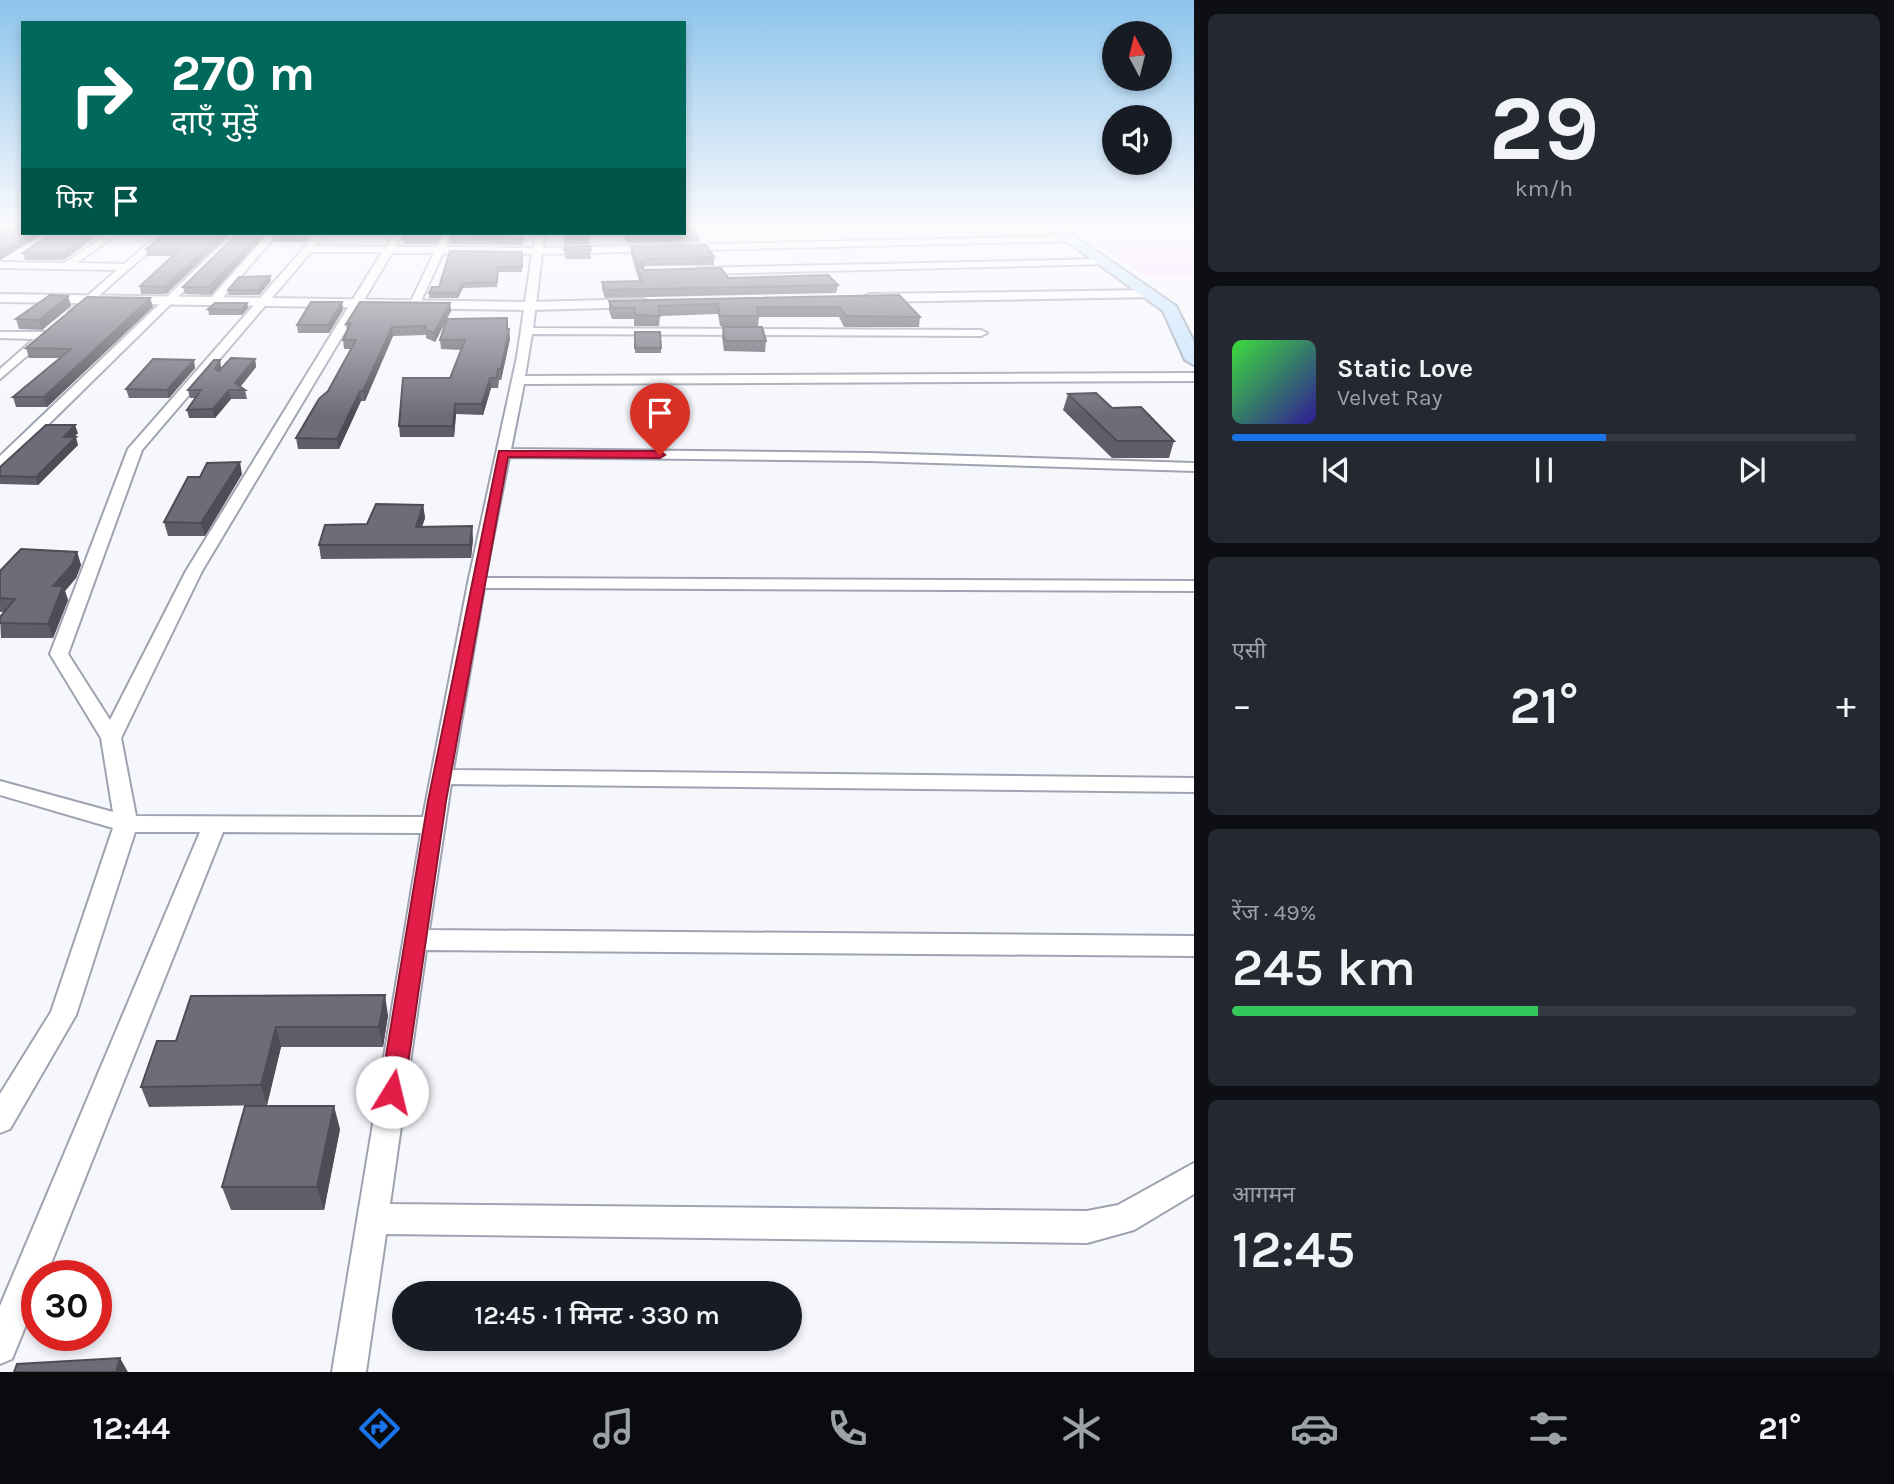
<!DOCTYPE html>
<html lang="hi">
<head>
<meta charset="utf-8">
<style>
  :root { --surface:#171b24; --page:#242831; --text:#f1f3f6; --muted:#9ea1a6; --line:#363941; --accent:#1a73e8 }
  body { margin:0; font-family:Karla,"Noto Sans Devanagari",sans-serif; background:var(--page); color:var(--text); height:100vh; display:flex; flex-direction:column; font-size:26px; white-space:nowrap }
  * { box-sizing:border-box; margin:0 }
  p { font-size:23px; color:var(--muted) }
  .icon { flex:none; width:38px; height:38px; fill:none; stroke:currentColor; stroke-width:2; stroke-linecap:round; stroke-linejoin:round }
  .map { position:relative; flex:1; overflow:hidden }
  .drawer { display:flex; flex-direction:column; gap:14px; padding:14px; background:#0d0f14; width:700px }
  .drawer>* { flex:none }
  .hud { position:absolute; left:21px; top:21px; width:665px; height:214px; border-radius:0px; box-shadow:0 4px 10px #0003; background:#00695c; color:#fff; overflow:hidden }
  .needle { width:46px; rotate:353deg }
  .buttons { position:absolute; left:1102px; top:21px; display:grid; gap:14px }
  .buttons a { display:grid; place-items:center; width:70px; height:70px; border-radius:50%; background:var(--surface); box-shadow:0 4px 10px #0003; font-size:35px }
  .speed { position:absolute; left:21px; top:1260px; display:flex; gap:14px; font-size:35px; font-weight:700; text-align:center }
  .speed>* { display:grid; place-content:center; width:91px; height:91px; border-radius:50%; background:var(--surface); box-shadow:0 4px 10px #0003; line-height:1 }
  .speed .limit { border:10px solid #d22; background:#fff; color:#111 }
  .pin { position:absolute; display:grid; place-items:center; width:60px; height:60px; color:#fff; margin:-72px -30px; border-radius:50% 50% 50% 0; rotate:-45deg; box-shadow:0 0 7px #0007 }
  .pin .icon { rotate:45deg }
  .me { position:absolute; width:77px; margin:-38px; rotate:9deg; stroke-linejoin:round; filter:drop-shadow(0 0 5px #0008) }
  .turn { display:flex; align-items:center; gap:24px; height:147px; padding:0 35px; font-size:32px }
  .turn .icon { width:91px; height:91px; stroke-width:2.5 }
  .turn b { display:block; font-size:49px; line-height:60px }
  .then { display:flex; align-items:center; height:66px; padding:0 35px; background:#0003; gap:14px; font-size:26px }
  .big { font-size:52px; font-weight:600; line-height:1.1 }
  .drawer .card { flex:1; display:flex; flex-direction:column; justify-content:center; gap:10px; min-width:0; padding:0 24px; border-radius:10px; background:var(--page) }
  .drawer .dial { align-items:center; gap:0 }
  .dial b { font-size:91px; line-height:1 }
  .song { display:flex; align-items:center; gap:21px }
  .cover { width:84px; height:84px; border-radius:10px; background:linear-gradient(135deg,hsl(120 70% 55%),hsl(250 70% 35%)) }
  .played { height:7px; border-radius:4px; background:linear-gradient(90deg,var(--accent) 60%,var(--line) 60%) }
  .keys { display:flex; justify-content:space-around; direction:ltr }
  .heat { display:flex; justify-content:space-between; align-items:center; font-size:38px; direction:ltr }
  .charge { height:10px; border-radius:5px; background:linear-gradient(90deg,#34c759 49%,var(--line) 0) }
  .trip { position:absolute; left:392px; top:1281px; width:410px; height:70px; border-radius:35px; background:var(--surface); box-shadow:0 4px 10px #0003; font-weight:600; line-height:70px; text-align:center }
  .tab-bar { display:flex; height:112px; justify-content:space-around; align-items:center; background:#090b0e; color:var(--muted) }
  .tab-bar .icon { width:49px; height:49px }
  .tab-bar .selected { color:var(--accent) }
  .tab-bar b { font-size:32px; color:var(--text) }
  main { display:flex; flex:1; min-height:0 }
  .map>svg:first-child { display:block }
  .green { fill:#fadcff }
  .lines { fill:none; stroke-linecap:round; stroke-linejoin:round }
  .minor-casing { stroke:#9fa3b1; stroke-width:4 }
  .tertiary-casing { stroke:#9fa3b1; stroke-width:4 }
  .secondary-casing { stroke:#9fa3b1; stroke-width:4 }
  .minor { fill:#fff; fill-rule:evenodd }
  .tertiary { fill:#fff; fill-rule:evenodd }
  .secondary { fill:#c5e3fc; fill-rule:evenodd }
  .wall { fill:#5f5d68 }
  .shaded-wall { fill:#4e4c55 }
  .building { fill:#6f6c79; stroke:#4e4c55; stroke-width:2 }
  .route { fill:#e11d48; stroke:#92132f; stroke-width:2 }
</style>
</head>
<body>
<main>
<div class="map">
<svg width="1194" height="1372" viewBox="0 0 1194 1372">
  <rect width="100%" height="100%" fill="#f6f7fd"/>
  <!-- green -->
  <path class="green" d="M1068,224H1194V277H1146Z"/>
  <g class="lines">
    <defs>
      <path id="minor" d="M684,224H761L757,227L684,228Z
        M108,233H118L77,263L124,264L161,233H170L78,314L69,312L117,270L0,268V262L65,263Z
        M234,233H243L5,467L0,468V456Z
        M269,233H278L219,302H211V298Z
        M317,233H326L315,246L386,247L395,233H403L395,247H437L444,233H452L446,247L533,248L536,233H544L543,248L1070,236L1075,239L1073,241L542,254L533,328L981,330L987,333L981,336L532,334L525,376L1194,373V381L524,384L511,449L869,453L1194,463V471L869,461L509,457L485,578L1194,581V591L484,588L453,770L1194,778V792L451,784L429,930L1194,936V956L426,950L390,1204L1087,1211L1118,1205L1194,1163V1194L1134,1230L1087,1243L386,1234L366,1372H332L421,833L223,832L46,1276H37V1298L12,1359L0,1364V1306L200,832H135L76,1015L10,1129L0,1133V1094L51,1012L113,828L0,795V781L113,812L101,738L50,654L128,449ZM311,252H382L186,571L110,720L68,654L142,450ZM392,253H434L410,303L415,306L420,303L443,253L532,254L517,357L468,583L423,817L136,816L121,738L202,571Z
        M1104,259L1109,262L1107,264L698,274L693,271L698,268Z
        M0,332H45L51,335L0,379V369L34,339L0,338Z"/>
      <path id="tertiary" d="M1150,290L1155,291V297L869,302L862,298L869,294Z
        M0,294L531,302L643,299L650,303L643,307L531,310L0,302Z"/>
      <path id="secondary" d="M1043,224H1057L1176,306L1194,342V365L1185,360L1163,311Z"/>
    </defs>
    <!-- minor casing -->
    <use href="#minor" class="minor-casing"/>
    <!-- tertiary casing -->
    <use href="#tertiary" class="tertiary-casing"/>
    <!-- secondary casing -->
    <use href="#secondary" class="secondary-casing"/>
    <!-- minor -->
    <use href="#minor" class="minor"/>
    <!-- tertiary -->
    <use href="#tertiary" class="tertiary"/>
    <!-- secondary -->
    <use href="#secondary" class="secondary"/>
  </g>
  <!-- wall -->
  <path class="wall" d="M101,233L64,260H25L23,253Z
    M231,233L166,294H141L140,286L172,256H147L146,249Z
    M238,233L211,295L185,294L183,287Z
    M275,233H312L306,242H274L273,236Z
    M443,233L435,244H404L403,239Z
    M479,233L477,235L523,237V245L450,244V239Z
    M564,233H589L590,244L564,245Z
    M623,233H684L699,237V242L627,243Z
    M590,246L591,259H565L564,247Z
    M631,247L714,257V265L645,266L643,268L645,270L728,278L838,285L836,293L605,298L602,290V282L639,281L631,254Z
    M522,252V272H498L497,287L463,288L458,298H429V293L439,287Z
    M270,276L271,281L259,295H229L228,290Z
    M899,295L920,317L919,327H844L839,317H759L758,326H720L718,314L660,316L659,326H634V319H612L609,311V301Z
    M68,296L71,306L42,330L19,329L16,319Z
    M150,298L153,307L47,407H16L13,397L60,358H29L26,348Z
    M342,302L343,310L329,333H298L297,325Z
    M247,303L248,308L242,315H209L208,309Z
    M450,303L451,311L435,342L426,338V335L393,336L365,401H361L339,449H298L296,438L328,391L351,349H344L343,340L347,331L346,324Z
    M723,327L766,341L765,352L724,351L722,337Z
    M508,329L510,339L501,380H499L498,388H491L483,415L456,414L454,437H400L399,426L450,378L461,350L441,349L440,340Z
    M635,332L661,348V353H635Z
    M255,359L256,367L240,387L245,390L247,399H231L215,418H189L187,410L195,398H190L188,390L220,360L221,368Z
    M195,368L169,398H129L126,389Z
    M1068,394L1174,441L1169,458H1112L1063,410Z
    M78,433L74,437L78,445L38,485L0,484V467Z
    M242,474L205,536H168L164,522L200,477Z
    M423,505L425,518L422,527L473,539L471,558L321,559L319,545L367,524Z
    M77,552L81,565L76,578L65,591L68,600L53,638H1L0,617L4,612H0V571Z
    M191,996L388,1015L383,1047H281L267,1105L149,1107L141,1087L176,1041Z
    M340,1129L324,1210H231L222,1187Z"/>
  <!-- shaded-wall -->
  <path class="shaded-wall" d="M33,233H46L0,260V252Z
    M91,233H101L64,260L62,253Z
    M223,233H231L166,294L165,287Z
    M260,233H267L211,295L209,287Z
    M306,233H312L306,242L305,235Z
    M439,233H443L435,244V239Z
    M645,259V266L639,272L638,265Z
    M270,276L271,281L259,295L258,290Z
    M463,283V288L458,298L457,293Z
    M68,296L71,306L42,330L39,320Z
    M150,298L153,307L47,407L44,397Z
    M342,302L343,310L329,333L328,325Z
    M247,303L248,308L242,315L241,310Z
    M450,303L451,311L435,342L434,333Z
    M392,327L393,336L365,401L363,391Z
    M509,329L510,339L501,380V369Z
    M255,359L256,367L237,391L235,383Z
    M194,360L195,368L169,398L167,390Z
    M220,360L221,368L217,377L215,369Z
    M490,378L491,388L483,415L482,404Z
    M229,390L231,399L215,418L213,409Z
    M360,391L361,401L339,449L337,439Z
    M455,404L456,414L454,437L453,426Z
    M75,425L78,433L66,445L64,437Z
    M76,437L78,445L38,485L36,477Z
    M240,462L242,474L205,536L201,523Z
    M423,505L425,518L417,540L416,527Z
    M472,526L473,539L471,558L470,545Z
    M77,552L81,565L76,578L65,591L68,600L53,638L48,624L53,586Z
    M385,995L388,1015L383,1047L379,1027Z
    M276,1027L281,1047L267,1105L261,1085Z
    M334,1106L340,1129L324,1210L317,1187Z
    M120,1358L128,1372H116Z"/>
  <!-- building -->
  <path class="building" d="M14,224H23V233H33L0,252V230Z
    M684,226H692L699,237L627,239L625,233H684Z
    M52,233H91L62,253H23Z
    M165,233H223L165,287L140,286L179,250L146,249Z
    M238,233H260L209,287H183Z
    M275,233H306L305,235L273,236Z
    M406,233H439L435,239H403Z
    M452,233H475L474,235L523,237V239H450Z
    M564,233H589L590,235L564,236Z
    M706,245L714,257L645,259L638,265L645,270L721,268L728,278L828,275L838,285L605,290L602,282L642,281L631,247Z
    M590,246L591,250H564V247Z
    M450,251L522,252V267H498L497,282L463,283L457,293H429L432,287H439Z
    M270,276L258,290H228L239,277Z
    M50,295L68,296L39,320L16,319Z
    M899,295L920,317L846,316L840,307H757L759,316H720L718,304L659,306L660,316L635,315V308H612L609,301Z
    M87,297L150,298L44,397H13L71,349L26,348Z
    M311,302H342L328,325H297Z
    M360,302L450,303L434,333L425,329L426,326L392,327L363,391H360L337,439L296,438L319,399L328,391L356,340H343L351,323L346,324Z
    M215,303H247L241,310L208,309Z
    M507,318V329H509L501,369H498L497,378H490L482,404H455L453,426H399L403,378H450L465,340H440L447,319Z
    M723,327H762L766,341H725Z
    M635,332H660L661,348H635Z
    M231,358L255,359L235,383L245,390H229L213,409L187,410L201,390H188L214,360H220L215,369L219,371Z
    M153,359L194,360L167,390L126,389Z
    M1096,393L1112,408L1141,407L1174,441H1117L1068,394Z
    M46,425H75L64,437H76L36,477L0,476V467Z
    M240,462L201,523L164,522L188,477H200L207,463Z
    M376,504L423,505L416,527L472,526L470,545H319L325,525L367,524Z
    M21,549L77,552L72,565L53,586H63L48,624L0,623V617L15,599L0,598V571Z
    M385,995L379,1027H276L261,1085L141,1087L157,1041H176L191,996Z
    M245,1106H334L317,1187H222Z
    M120,1358L116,1372H14L17,1364Z"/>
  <!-- sky -->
  <linearGradient id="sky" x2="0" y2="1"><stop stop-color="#8dc4ec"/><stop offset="0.54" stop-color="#fbfbfe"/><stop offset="1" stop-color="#fbfbfe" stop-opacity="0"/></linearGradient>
  <rect width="1194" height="416" fill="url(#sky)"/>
  <!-- route -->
  <path class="route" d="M499,451H660L665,455L660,458L508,457L446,801L404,1092L400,1100L392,1103L384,1100L380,1092L428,801Z"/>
</svg>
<div class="buttons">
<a><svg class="needle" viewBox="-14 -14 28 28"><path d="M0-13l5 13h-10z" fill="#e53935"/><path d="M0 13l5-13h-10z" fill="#9ea1a6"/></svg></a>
<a><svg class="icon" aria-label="sound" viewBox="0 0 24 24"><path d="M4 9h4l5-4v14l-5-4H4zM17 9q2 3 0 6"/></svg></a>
</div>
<div class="speed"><div class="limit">30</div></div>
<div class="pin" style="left:660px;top:455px;background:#d93025"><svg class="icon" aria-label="arrive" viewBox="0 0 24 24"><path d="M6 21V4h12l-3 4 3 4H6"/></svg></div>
<svg class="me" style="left:392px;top:1092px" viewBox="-20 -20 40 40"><circle r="19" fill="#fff"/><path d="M0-13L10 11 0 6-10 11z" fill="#e11d48"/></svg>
<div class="trip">12:45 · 1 मिनट · 330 m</div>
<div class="hud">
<div class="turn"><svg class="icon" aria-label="right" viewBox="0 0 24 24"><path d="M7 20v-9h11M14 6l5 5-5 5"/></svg><div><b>270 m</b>दाएँ मुड़ें</div></div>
<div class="then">फिर<svg class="icon" aria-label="arrive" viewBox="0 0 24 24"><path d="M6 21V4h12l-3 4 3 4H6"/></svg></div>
</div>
</div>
<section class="drawer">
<div class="card dial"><b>29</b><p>km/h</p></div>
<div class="card">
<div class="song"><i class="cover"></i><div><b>Static Love</b><p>Velvet Ray</p></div></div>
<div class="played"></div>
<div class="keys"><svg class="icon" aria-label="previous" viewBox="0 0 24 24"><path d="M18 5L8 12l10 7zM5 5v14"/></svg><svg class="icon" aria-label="pause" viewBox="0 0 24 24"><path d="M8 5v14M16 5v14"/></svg><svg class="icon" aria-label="next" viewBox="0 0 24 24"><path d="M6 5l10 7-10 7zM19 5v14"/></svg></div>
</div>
<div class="card"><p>एसी</p>
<div class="heat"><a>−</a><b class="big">21°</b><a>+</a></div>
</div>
<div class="card"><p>रेंज · 49%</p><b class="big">245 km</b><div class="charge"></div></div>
<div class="card"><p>आगमन</p><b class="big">12:45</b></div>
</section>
</main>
<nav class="tab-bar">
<b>12:44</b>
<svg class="icon selected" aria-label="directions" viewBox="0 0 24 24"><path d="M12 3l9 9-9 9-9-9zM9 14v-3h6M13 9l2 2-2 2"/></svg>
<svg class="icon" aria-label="music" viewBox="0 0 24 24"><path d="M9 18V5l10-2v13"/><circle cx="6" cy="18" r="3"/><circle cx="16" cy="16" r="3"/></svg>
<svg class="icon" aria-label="phone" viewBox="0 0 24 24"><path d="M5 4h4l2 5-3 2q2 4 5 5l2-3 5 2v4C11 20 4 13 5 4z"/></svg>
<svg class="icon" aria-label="climate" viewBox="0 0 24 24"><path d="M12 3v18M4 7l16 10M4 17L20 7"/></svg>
<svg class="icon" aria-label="car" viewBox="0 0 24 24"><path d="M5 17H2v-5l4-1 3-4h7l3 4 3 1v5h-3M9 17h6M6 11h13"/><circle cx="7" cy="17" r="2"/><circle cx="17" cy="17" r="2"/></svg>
<svg class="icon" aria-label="filters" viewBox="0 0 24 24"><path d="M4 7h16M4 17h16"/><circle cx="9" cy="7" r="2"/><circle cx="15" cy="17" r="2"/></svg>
<b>21°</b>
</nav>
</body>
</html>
